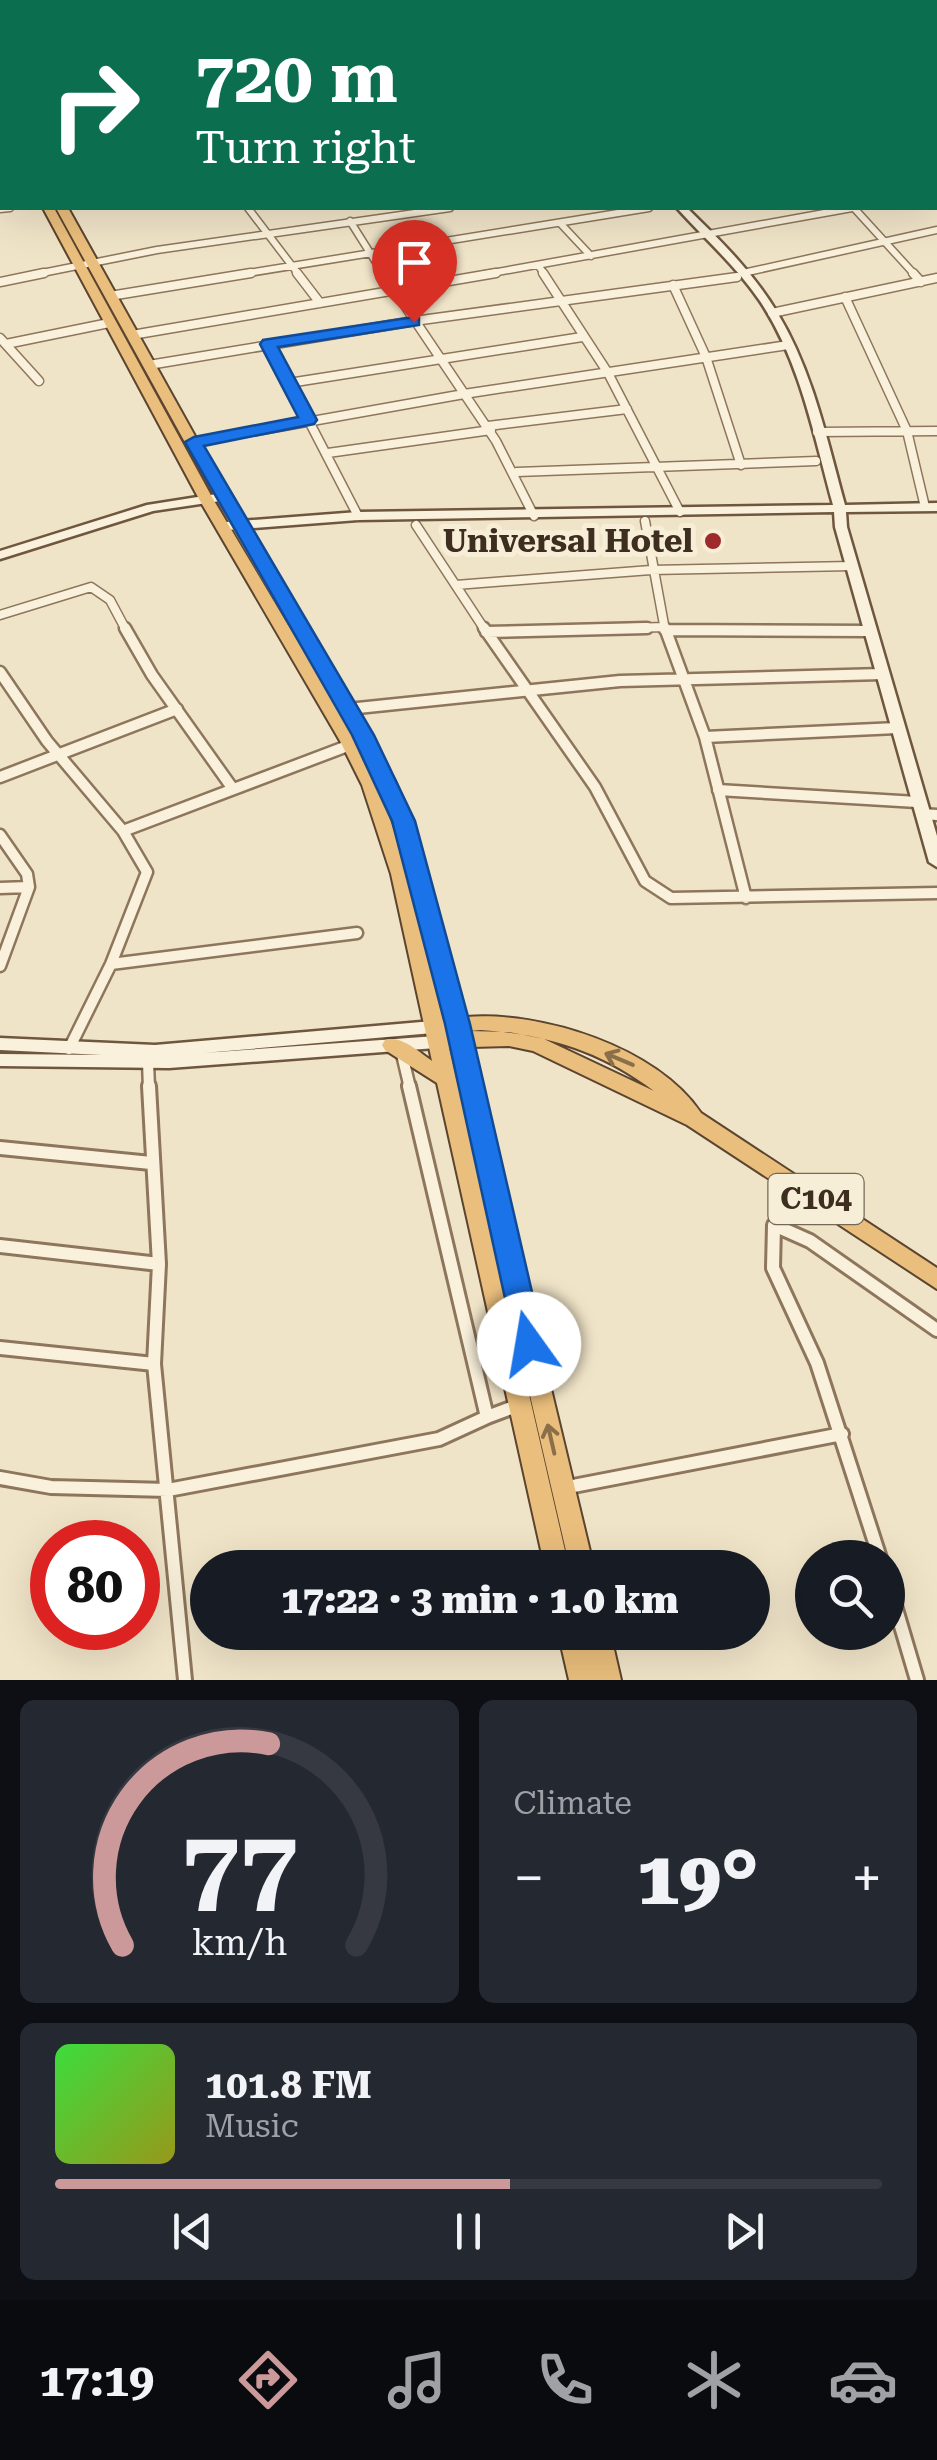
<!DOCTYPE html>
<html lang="en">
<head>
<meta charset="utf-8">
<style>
  :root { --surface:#171b24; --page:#242831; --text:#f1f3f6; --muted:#9ea1a6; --line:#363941; --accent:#cc999b }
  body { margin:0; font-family:"Roboto Serif",serif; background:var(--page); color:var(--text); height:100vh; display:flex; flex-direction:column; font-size:38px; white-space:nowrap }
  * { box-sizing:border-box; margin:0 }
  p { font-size:32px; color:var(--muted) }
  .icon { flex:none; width:55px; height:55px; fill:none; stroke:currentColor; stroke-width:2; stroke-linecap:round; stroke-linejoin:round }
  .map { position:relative; height:1680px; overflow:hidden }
  .panel { display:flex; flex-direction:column; gap:20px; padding:20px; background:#0d0f14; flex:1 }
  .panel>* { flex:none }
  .banner { position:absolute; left:0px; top:0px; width:938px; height:210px; box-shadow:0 10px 40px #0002; background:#0b6e4f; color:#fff; overflow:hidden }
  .buttons { position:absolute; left:795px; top:1540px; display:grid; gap:20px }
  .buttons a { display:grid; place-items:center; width:110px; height:110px; border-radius:50%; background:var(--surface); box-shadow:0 10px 40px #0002; font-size:50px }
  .speed { position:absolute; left:30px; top:1520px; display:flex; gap:20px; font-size:50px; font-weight:700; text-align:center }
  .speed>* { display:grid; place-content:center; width:130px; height:130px; border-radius:50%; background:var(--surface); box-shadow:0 10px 40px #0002; line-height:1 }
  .speed .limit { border:15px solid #d22; background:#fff; color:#111 }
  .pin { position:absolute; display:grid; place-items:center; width:85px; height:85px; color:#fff; margin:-102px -42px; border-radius:50% 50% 50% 0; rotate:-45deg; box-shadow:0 0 10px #0007 }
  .pin .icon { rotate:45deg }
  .me { position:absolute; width:110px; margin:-55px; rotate:347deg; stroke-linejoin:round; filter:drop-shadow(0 0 8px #0008) }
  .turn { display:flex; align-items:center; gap:35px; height:210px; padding:0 30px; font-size:45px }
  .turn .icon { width:130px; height:130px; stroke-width:2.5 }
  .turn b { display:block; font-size:70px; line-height:85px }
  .big { font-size:75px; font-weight:800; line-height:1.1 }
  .panel .tile { flex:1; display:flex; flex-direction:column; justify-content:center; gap:15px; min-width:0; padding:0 35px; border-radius:15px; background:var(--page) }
  .panel .dial { align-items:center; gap:0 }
  .dial svg { height:260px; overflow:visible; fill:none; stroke:var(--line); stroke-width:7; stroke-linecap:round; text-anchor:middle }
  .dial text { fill:var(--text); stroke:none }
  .song { display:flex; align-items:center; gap:30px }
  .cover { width:120px; height:120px; border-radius:15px; background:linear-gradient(135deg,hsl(120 70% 55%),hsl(60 70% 35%)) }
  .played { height:10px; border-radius:5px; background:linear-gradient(90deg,var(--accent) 55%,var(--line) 55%) }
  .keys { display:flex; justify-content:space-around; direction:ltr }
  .heat { display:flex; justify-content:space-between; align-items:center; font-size:55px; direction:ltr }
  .panel .tiles { flex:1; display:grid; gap:20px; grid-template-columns:1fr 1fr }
  .tile:last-child { grid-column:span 2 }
  .trip { position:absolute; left:190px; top:1550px; width:580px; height:100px; border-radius:50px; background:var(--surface); box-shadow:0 10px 40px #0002; font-weight:800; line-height:100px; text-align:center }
  .dock { display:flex; height:160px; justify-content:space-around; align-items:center; background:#090b0e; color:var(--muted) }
  .dock .icon { width:70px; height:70px }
  .dock .current { color:var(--accent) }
  .dock b { font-size:45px; color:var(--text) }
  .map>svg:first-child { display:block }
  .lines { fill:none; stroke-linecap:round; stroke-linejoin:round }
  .minor-far3-casing { stroke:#8d765c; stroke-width:9 }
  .minor-far2-casing { stroke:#8d765c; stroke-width:11 }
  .minor-far1-casing { stroke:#8d765c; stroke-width:15 }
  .minor-casing { stroke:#8d765c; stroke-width:18 }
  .secondary-casing { stroke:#6f573f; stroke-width:5 }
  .trunk-casing { stroke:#5b4430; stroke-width:4 }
  .minor-far3 { stroke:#faf1dc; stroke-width:6 }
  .minor-far2 { stroke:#faf1dc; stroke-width:8 }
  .minor-far1 { stroke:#faf1dc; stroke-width:10 }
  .minor { stroke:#faf1dc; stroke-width:12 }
  .secondary { fill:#faf1dc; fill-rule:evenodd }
  .trunk { fill:#eabe7c; fill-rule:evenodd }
  .oneway { stroke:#8b6f49 }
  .route { fill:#1a73e8; stroke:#114b97; stroke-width:2.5 }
  .poi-dot { fill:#9e2a2b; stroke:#f7eed8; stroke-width:4 }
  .labels { text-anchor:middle; stroke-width:10; stroke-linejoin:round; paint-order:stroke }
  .shield { fill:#f7eed8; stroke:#756857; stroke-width:2.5 }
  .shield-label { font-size:30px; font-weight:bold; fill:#3d2e20 }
  .poi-label { font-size:32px; font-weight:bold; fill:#3d2e20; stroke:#f7eed8; text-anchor:end }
</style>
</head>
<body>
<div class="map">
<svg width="937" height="1680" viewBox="0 0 937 1680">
  <rect width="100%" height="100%" fill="#f0e4c8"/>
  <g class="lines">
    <defs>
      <path id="minor-far3" d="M700,0L705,2
        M0,2L20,0
        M517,2L536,0
        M248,208L299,275
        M854,208L915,275
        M0,209L10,208
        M350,221L384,275
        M560,223L591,256
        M538,265L545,275
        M743,273L937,230
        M32,275L157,250L450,208
        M236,275L649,208
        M481,275L852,208"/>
      <path id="minor-far2" d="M297,273L320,303
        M383,273L496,441L534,516
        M543,273L608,373L680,512
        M913,273L921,282
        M0,282L44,273
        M673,285L706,357L741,465
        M110,296L251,273
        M845,297L907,431L925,507
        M772,313L937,278
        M132,335L496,273
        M0,338L39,381
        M6,344L109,323
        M269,344L358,516
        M149,365L414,321L737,277
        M289,383L582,337
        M488,426L627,409
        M817,432L937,431
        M194,442L464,394L788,345
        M328,453L491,430
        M517,472L816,461
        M645,521L665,630
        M416,525L485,630
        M456,585L651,570L852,566
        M0,615L91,587L110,600L126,630
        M557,630L665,627"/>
      <path id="minor-far1" d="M125,628L152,675L233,789
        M484,628L595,787L645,881L671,898L937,893
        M665,628L705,737L746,898
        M665,630L870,631
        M486,632L647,628
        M0,672L47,741L123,831L147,872L111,964L69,1049
        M348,709L620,681L882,674
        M705,737L897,728
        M0,777L177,709
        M718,790L917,802
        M921,814L937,815
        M123,831L350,745
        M0,835L27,874L29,887L0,966
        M0,888L29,887
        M111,964L357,933
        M401,1050L410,1088
        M148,1062L149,1088"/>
      <path id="minor" d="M149,1086L159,1264L154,1364L185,1680
        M0,1148L151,1163
        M0,1246L159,1264
        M0,1348L154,1364
        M487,1417L519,1405
        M0,1478L51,1487L168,1490L439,1439L487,1417L409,1086
        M563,1488L842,1434
        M880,1558L817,1363L773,1268L774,1225L810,1241L937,1330
        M888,1582L917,1680"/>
      <path id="secondary" d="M455,0H464L466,2H457Z
        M677,208H687C720,240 754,273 778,314C813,372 827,440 845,505L937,503V511L846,512L847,527L937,836V867L929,862L835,527L834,512L358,520L227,530L221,526L227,522L358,512L833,505C814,436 800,361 760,301C736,266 705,239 677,208Z
        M223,493L227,494V500L153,511L0,559V551L147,505Z
        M433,1021L439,1023L441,1027L439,1031L433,1033L203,1053L436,1036L442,1038L444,1042L442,1046L436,1048L169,1068L0,1066V1054L102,1055L0,1050V1038L155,1045Z"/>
      <path id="trunk" d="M0,97L2,98V107H0Z
        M0,120H2V130H0Z
        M43,208H54L213,499L317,674L230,524L56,208H68L244,524L395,781L412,821L466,1017C541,1011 657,1047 701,1113L937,1268V1289L687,1125L533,1051L509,1046L472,1047L480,1093L594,1568H570L460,1093L452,1047H449L569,1568H545L437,1083L385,1050L382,1045L385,1040C401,1035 419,1052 432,1061L391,874L362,785L340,741L199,499ZM362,753C384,790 396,827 407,868L378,785ZM412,888L447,1018L443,1020ZM481,1030C546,1034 601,1051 654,1091L544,1039L509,1032L469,1031Z
        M558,1632H584L595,1680H569Z
        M584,1632H610L621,1680H595Z"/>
    </defs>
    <!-- minor-far3 casing -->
    <use href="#minor-far3" class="minor-far3-casing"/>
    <!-- minor-far2 casing -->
    <use href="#minor-far2" class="minor-far2-casing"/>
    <!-- minor-far1 casing -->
    <use href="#minor-far1" class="minor-far1-casing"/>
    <!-- minor casing -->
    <use href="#minor" class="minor-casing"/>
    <!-- secondary casing -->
    <use href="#secondary" class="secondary-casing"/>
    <!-- trunk casing -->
    <use href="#trunk" class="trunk-casing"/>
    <!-- minor-far3 -->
    <use href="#minor-far3" class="minor-far3"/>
    <!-- minor-far2 -->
    <use href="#minor-far2" class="minor-far2"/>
    <!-- minor-far1 -->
    <use href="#minor-far1" class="minor-far1"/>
    <!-- minor -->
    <use href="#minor" class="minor"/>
    <!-- secondary -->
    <use href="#secondary" class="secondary"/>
    <!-- trunk -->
    <use href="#trunk" class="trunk"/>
  </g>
  <!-- one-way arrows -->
  <defs><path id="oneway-shaft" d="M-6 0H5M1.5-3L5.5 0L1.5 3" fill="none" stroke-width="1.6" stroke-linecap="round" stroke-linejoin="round" transform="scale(2.5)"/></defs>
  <g class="oneway">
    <use href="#oneway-shaft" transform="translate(619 1059) rotate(-157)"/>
    <use href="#oneway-shaft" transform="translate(551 1439) rotate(-103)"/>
  </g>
  <!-- route -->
  <path class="route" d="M414,317L419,318V325L278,347L317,420L314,424L204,446L374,735L415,821L470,1024L544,1344L540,1353L529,1357L519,1353L515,1344L445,1024L392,821L352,735L185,442L194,437L298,417L260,344L263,340Z"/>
  <!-- markers -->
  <circle class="poi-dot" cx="713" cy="541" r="10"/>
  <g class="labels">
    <!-- shield labels -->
    <rect class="shield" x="768.5" y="1174" width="95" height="50" rx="8"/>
    <g class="shield-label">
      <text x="816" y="1209">C104</text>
    </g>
    <!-- poi labels -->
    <g class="poi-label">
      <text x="693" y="552">Universal Hotel</text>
    </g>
  </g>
</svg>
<div class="buttons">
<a><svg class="icon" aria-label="search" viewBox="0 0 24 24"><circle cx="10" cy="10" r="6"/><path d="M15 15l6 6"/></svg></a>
</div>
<div class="speed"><div class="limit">80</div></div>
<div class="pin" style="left:414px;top:322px;background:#d93025"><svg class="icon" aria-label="arrive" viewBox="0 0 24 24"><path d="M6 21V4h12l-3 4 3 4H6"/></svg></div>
<svg class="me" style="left:529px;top:1344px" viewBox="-20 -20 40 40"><circle r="19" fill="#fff"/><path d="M0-13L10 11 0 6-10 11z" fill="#1a73e8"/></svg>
<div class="trip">17:22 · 3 min · 1.0 km</div>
<div class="banner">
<div class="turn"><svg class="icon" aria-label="right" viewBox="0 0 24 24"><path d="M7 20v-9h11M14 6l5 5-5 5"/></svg><div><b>720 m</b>Turn right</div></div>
</div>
</div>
<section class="panel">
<div class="tiles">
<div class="tile dial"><svg viewBox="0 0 100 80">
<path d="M14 69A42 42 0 1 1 86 69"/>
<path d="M14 69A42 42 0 0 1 59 7" stroke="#cc999b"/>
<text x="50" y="56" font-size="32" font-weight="700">77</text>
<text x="50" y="72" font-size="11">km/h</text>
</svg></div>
<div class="tile"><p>Climate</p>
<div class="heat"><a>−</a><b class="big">19°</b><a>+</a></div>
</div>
<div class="tile">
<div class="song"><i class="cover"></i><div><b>101.8 FM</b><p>Music</p></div></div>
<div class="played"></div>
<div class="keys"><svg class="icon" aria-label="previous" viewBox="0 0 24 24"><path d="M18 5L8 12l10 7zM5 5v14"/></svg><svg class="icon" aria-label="pause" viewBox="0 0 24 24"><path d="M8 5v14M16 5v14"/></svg><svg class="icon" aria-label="next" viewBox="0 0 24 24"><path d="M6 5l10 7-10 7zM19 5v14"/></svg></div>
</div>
</div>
</section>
<nav class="dock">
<b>17:19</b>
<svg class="icon current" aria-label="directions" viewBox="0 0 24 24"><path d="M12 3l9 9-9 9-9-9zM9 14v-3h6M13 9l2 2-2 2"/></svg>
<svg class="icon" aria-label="music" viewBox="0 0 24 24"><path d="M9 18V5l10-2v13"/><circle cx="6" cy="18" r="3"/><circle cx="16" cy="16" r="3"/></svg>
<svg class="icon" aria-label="phone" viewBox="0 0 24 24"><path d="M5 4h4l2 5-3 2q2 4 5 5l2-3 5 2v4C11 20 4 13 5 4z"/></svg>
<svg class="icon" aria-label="climate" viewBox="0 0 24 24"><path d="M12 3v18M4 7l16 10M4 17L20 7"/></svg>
<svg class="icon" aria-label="car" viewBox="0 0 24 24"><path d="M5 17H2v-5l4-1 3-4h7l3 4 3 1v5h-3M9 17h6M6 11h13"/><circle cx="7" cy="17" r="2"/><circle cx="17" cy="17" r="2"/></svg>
</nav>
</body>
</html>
